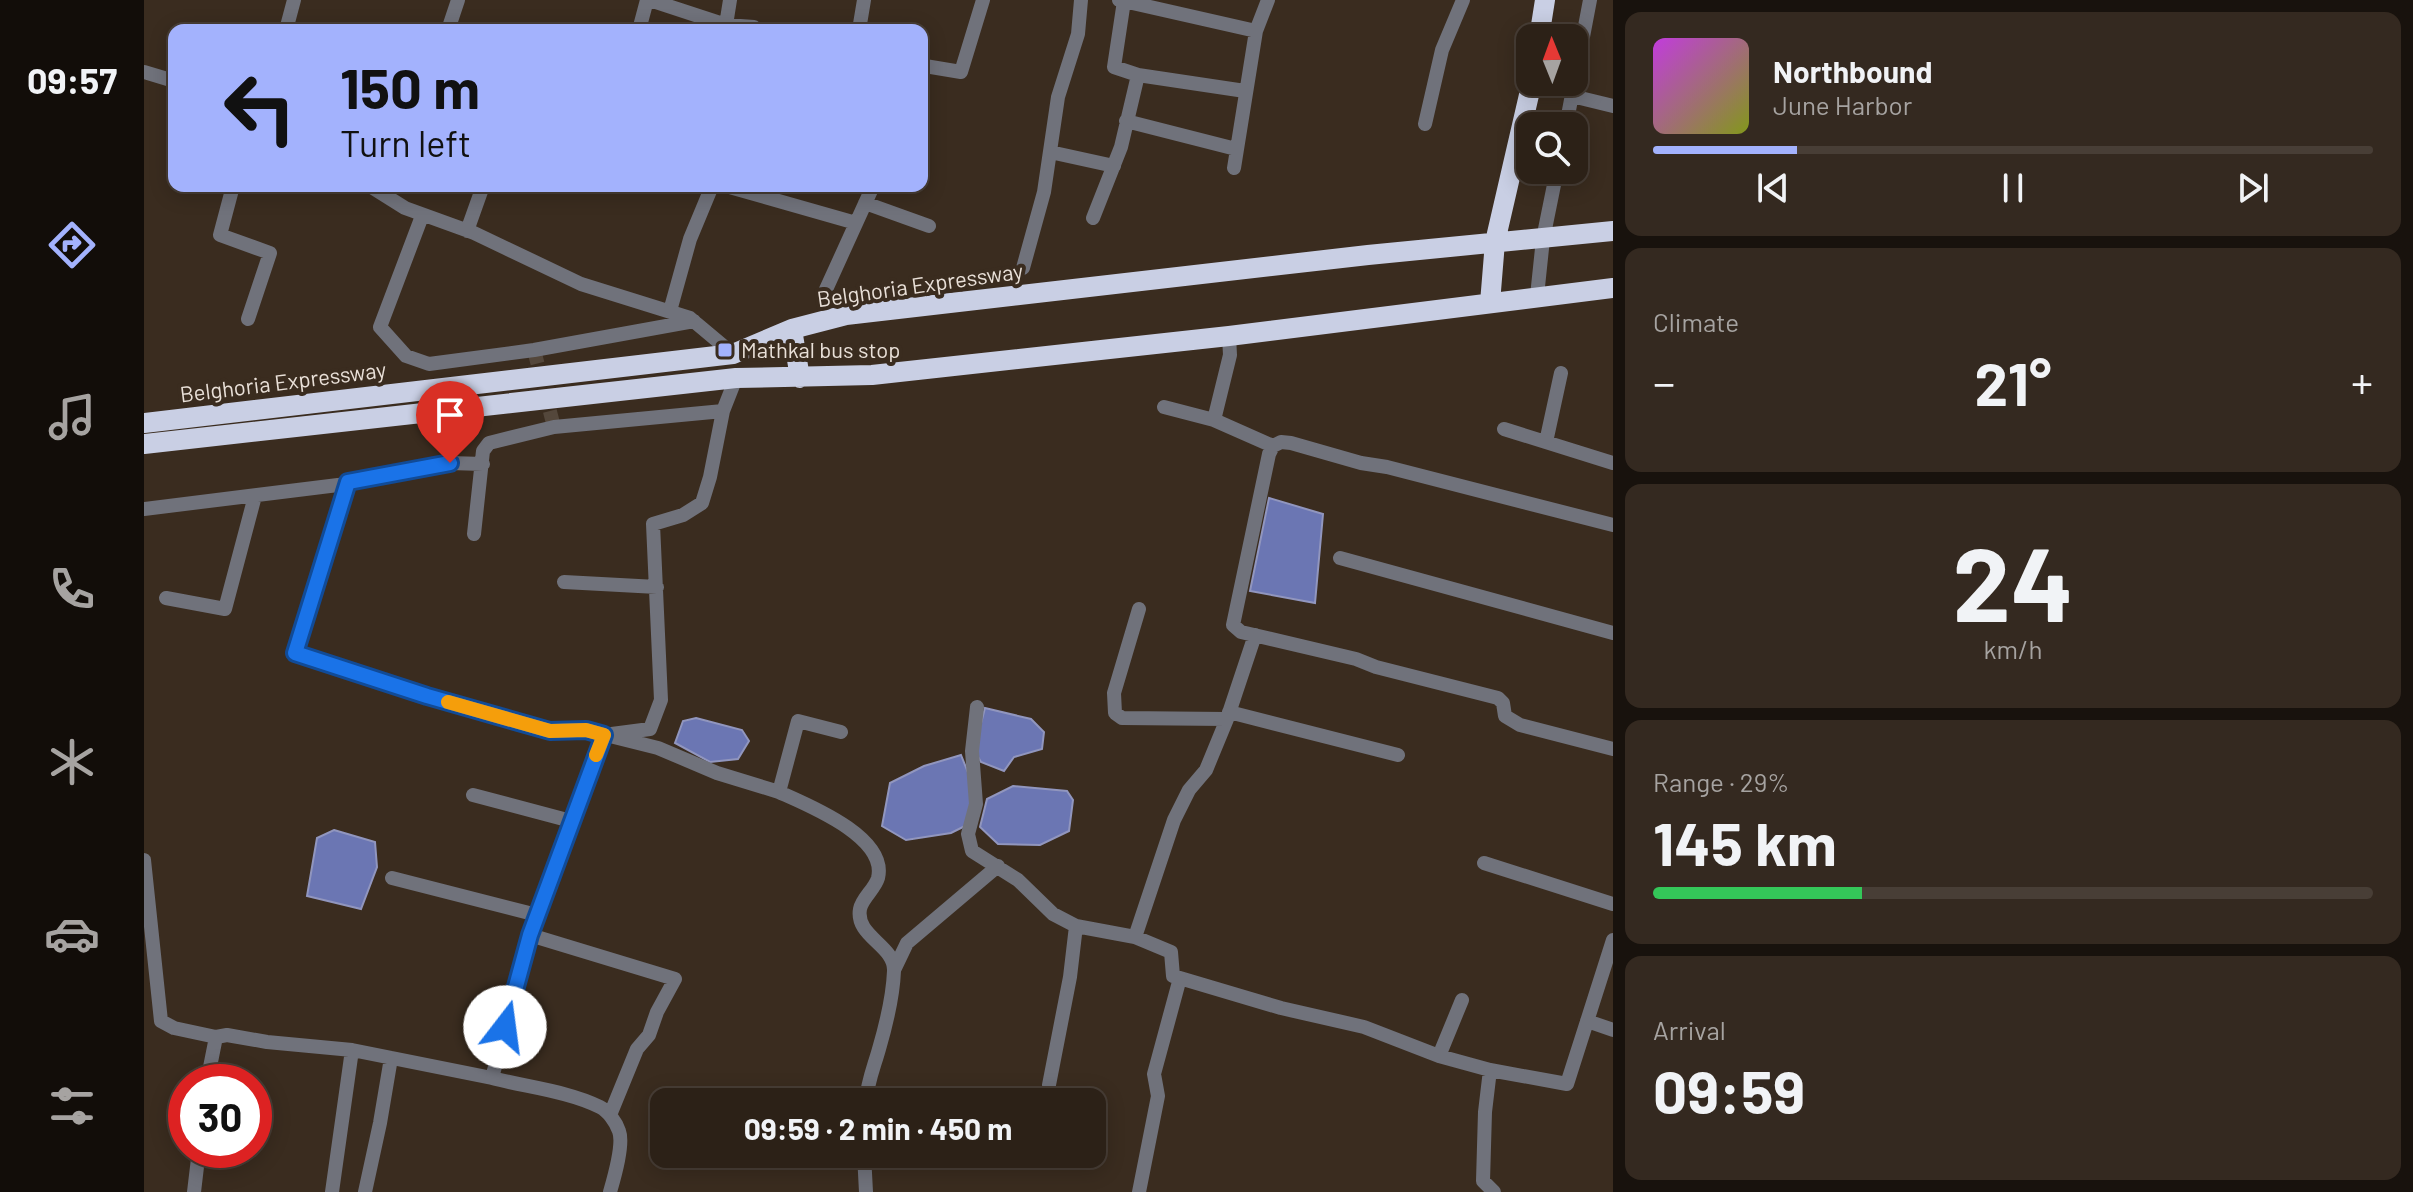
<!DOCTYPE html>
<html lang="en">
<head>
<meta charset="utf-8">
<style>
  :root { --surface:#2c2117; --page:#342920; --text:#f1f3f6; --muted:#a6a3a1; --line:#483e36; --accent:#a3b2fd }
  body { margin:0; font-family:Barlow,sans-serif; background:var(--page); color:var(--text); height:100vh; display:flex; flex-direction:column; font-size:30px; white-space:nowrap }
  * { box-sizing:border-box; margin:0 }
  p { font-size:26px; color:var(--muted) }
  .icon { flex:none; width:44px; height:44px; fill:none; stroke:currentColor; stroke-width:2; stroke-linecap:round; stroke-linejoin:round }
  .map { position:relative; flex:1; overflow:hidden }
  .details { display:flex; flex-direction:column; gap:12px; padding:12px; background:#18120d; width:800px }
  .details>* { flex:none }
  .top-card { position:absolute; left:24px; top:24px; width:760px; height:168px; border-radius:16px; box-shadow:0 4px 20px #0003,0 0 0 2px var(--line); background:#a3b2fd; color:#111; overflow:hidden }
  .needle { width:52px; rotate:359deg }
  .tools { position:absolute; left:1372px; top:24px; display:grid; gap:16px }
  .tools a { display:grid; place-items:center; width:72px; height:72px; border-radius:16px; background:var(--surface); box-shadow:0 4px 20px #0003,0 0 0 2px var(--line); font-size:40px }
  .speed { position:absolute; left:24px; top:1064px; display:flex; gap:16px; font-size:40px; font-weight:700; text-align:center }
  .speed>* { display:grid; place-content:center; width:104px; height:104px; border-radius:50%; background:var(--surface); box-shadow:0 4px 20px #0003,0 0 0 2px var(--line); line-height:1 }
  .speed .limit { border:12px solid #d22; background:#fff; color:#111 }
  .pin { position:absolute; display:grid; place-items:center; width:68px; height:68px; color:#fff; margin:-82px -34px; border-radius:50% 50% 50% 0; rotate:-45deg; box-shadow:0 0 8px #0007 }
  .pin .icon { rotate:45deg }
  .me { position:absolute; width:88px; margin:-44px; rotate:15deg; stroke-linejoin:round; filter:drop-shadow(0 0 6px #0008) }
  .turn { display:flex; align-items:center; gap:28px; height:168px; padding:0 40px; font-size:36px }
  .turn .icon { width:104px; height:104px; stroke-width:2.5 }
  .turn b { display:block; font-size:56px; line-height:68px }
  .big { font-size:60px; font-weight:700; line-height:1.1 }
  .details .widget { flex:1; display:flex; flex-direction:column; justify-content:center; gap:12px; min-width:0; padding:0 28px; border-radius:16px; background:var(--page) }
  .details .dial { align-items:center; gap:0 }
  .dial b { font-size:104px; line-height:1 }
  .song { display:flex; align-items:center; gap:24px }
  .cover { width:96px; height:96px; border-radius:12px; background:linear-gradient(135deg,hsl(290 70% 55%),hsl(70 70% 35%)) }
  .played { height:8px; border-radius:4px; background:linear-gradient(90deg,var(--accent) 20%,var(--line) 20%) }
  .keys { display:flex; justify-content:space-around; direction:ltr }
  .heat { display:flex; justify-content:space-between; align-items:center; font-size:44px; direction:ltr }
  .charge { height:12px; border-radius:6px; background:linear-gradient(90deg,#34c759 29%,var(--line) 0) }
  .trip { position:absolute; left:506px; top:1088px; width:456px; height:80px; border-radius:16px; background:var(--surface); box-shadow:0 4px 20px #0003,0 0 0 2px var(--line); font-weight:700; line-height:80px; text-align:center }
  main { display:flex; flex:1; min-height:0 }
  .tab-bar { display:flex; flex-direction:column; width:144px; justify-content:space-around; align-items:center; background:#120d09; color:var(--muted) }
  .tab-bar .icon { width:56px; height:56px }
  .tab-bar .selected { color:var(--accent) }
  .tab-bar b { font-size:36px; color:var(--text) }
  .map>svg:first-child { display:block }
  .water { fill:#6b76b3; stroke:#9196be; stroke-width:2 }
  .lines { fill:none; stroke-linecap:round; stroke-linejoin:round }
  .minor-tunnel { stroke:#54473b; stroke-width:14; stroke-dasharray:14 7; stroke-linecap:butt }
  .minor { stroke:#70727b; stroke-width:14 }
  .highway { stroke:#c9cfe4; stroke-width:20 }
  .route-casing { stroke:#114b97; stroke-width:20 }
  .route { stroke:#1a73e8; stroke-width:14 }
  .slow { stroke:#f59e0b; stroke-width:14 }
  .poi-dot { fill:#a3b2fd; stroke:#3a2c1f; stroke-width:3 }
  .labels { text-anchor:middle; stroke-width:8; stroke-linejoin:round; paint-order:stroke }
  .street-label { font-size:22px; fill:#e9e0d8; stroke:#3a2c1f }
  .poi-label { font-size:22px; fill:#e9e0d8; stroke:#3a2c1f; text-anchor:start }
</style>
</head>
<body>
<main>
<nav class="tab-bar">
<b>09:57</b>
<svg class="icon selected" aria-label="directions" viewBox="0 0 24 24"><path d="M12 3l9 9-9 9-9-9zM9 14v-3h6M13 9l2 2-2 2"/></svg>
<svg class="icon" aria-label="music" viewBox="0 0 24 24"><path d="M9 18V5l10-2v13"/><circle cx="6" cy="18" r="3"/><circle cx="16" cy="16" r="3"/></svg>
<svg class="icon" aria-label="phone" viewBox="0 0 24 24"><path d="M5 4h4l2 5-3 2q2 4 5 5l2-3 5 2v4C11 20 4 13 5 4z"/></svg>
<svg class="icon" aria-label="climate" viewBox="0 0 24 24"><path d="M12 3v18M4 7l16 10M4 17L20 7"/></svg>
<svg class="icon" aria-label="car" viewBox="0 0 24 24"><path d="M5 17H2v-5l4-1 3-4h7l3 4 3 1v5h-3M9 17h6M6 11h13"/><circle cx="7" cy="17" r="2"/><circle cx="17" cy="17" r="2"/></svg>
<svg class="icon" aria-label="filters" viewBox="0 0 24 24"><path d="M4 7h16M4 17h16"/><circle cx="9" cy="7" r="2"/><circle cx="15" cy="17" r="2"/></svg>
</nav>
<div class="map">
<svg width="1469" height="1192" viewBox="0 0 1469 1192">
  <rect width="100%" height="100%" fill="#3a2c1f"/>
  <!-- water -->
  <path class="water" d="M1125,498L1179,514L1171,603L1106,591Z
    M841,708L887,719L900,732L898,749L870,757L860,771L837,762L830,750Z
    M552,718L598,730L605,741L594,759L566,762L531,743L539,721Z
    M817,755L829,785L823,825L807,833L762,840L738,826L746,783L780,766Z
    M869,786L923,791L929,800L925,831L896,845L854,844L836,827L843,799Z
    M190,830L231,842L233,867L217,909L163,896L173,838Z"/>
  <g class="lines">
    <!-- minor-tunnel -->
    <path class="minor-tunnel" d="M390,350L410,427"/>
    <!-- minor -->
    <path class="minor" d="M506,0L582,25
      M586,0L582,25L610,27
      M975,0L1112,31
      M980,1L970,67L994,75
      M142,30L150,0
      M304,30L314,0
      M495,30L503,0
      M715,30L720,0
      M0,72L30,81
      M778,72L781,66L817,72L839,0
      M1428,96L1469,106
      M982,121L1092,149
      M1281,124L1298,50L1319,0
      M1422,126L1446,0
      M906,152L970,166
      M1090,168L1112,31L1124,0
      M89,186L76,235L126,253L104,319
      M226,186L261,208L330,233L437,284L546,318L589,354
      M582,186L712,223
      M721,203L785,226
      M278,216L236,327L262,356L285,364L390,350L550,321
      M949,218L977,147L994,75L1101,91
      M323,231L339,186
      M879,268L900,192L914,97L934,34L937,0
      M679,296L729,186
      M1393,296L1399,239L1413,170
      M526,311L546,239L568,186
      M1085,336L1086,355L1070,420L1129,446
      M1020,407L1070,420
      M1360,429L1469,463
      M1402,442L1417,373
      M204,482L151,655L406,731L442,730L514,748L573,773L635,792L654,721L697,732
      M0,509L194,485L306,463L339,464
      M1469,525L1243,467L1217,463L1147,443L1137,442L1129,446L1125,454L1089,625L1097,632L1212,659L1232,667L1354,698L1359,703L1361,716L1376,725L1469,749
      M330,534L339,451L345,443L410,427L579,411
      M1196,558L1469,633
      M420,582L513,587
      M22,598L81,609L111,496
      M995,609L970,693L971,713L978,718L1082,719
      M833,707L828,751L832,804L824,834L828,851L874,880L909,914L932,926L926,977L905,1085
      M1085,712L1254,755
      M635,792C664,805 744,837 734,878C731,889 718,898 716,909C711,937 751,945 750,971C749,996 742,1025 735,1049C730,1067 723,1083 722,1102
      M329,795L427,821
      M0,860L17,1021L30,1028L72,1037
      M1340,863L1469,904
      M248,878L393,915
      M932,926L991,937L1027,952L1029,976L1137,1008L1220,1027L1295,1056L1346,1070L1341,1112L1339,1181L1350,1192
      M386,935L531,979L513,1012L505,1035L493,1049L466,1115
      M991,937L1030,820L1045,790L1062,770L1083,719L1111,635
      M751,968L763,943L854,866
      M1443,1021L1469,1030
      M1295,1056L1318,1000
      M1346,1070L1423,1084L1469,940
      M63,1082L72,1037L83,1035L123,1042L208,1050L348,1078
      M720,1154L722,1192
      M50,1192L55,1150
      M188,1192L208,1050
      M221,1192L236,1123L247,1058
      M466,1192C470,1178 480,1144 475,1131C472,1122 464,1111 456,1107C424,1091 382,1087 348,1078L386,935L460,735L506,729L517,700L509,524L539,515L558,503L566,477L579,411L592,378
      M995,1192L1014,1096L1010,1074L1036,978"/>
    <!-- highway -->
    <path class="highway" d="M1395,38L1401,0
      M1346,303L1351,242L1388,82
      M648,329L656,378
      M0,423L589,354L648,329L702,315L1224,255L1469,231
      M0,444L592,378L728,375L1085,336L1469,288"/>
  </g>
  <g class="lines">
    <defs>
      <path id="route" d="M306,463L204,482L151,653L283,696L406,731L442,730L460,735L386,935L361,1027"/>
    </defs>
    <!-- route casing -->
    <use href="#route" class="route-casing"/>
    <!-- route -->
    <use href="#route" class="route"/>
    <!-- slow -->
    <path class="slow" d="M304,702L406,731L442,730L460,735L452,755"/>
  </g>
  <!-- markers -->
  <rect class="poi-dot" x="573" y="342" width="16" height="16" rx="4"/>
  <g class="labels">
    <!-- street labels -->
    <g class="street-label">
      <text transform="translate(776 285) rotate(-8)" y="8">Belghoria Expressway</text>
      <text transform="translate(139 382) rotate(-7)" y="8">Belghoria Expressway</text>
    </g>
    <!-- poi labels -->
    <g class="poi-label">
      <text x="597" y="358">Mathkal bus stop</text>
    </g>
  </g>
</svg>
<div class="tools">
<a><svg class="needle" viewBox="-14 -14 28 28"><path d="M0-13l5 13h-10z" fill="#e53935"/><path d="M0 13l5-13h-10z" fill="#a6a3a1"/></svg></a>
<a><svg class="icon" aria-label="search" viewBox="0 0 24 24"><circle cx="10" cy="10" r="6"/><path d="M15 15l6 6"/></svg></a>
</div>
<div class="speed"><div class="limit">30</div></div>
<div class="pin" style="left:306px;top:463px;background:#d93025"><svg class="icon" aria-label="arrive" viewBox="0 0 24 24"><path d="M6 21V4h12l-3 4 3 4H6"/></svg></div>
<svg class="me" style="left:361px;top:1027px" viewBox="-20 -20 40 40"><circle r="19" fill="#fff"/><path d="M0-13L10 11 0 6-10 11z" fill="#1a73e8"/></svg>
<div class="trip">09:59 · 2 min · 450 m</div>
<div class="top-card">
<div class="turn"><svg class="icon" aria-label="left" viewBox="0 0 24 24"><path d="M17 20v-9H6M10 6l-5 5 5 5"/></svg><div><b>150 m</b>Turn left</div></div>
</div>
</div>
<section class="details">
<div class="widget">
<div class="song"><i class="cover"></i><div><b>Northbound</b><p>June Harbor</p></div></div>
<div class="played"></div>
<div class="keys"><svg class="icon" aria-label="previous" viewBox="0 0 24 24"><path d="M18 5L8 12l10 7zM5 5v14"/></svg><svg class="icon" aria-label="pause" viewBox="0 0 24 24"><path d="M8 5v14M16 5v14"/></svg><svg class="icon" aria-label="next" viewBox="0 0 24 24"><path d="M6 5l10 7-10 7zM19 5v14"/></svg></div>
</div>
<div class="widget"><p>Climate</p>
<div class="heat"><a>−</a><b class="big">21°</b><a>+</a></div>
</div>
<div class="widget dial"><b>24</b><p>km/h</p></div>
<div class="widget"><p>Range · 29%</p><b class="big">145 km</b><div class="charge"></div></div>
<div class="widget"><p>Arrival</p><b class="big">09:59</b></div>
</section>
</main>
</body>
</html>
